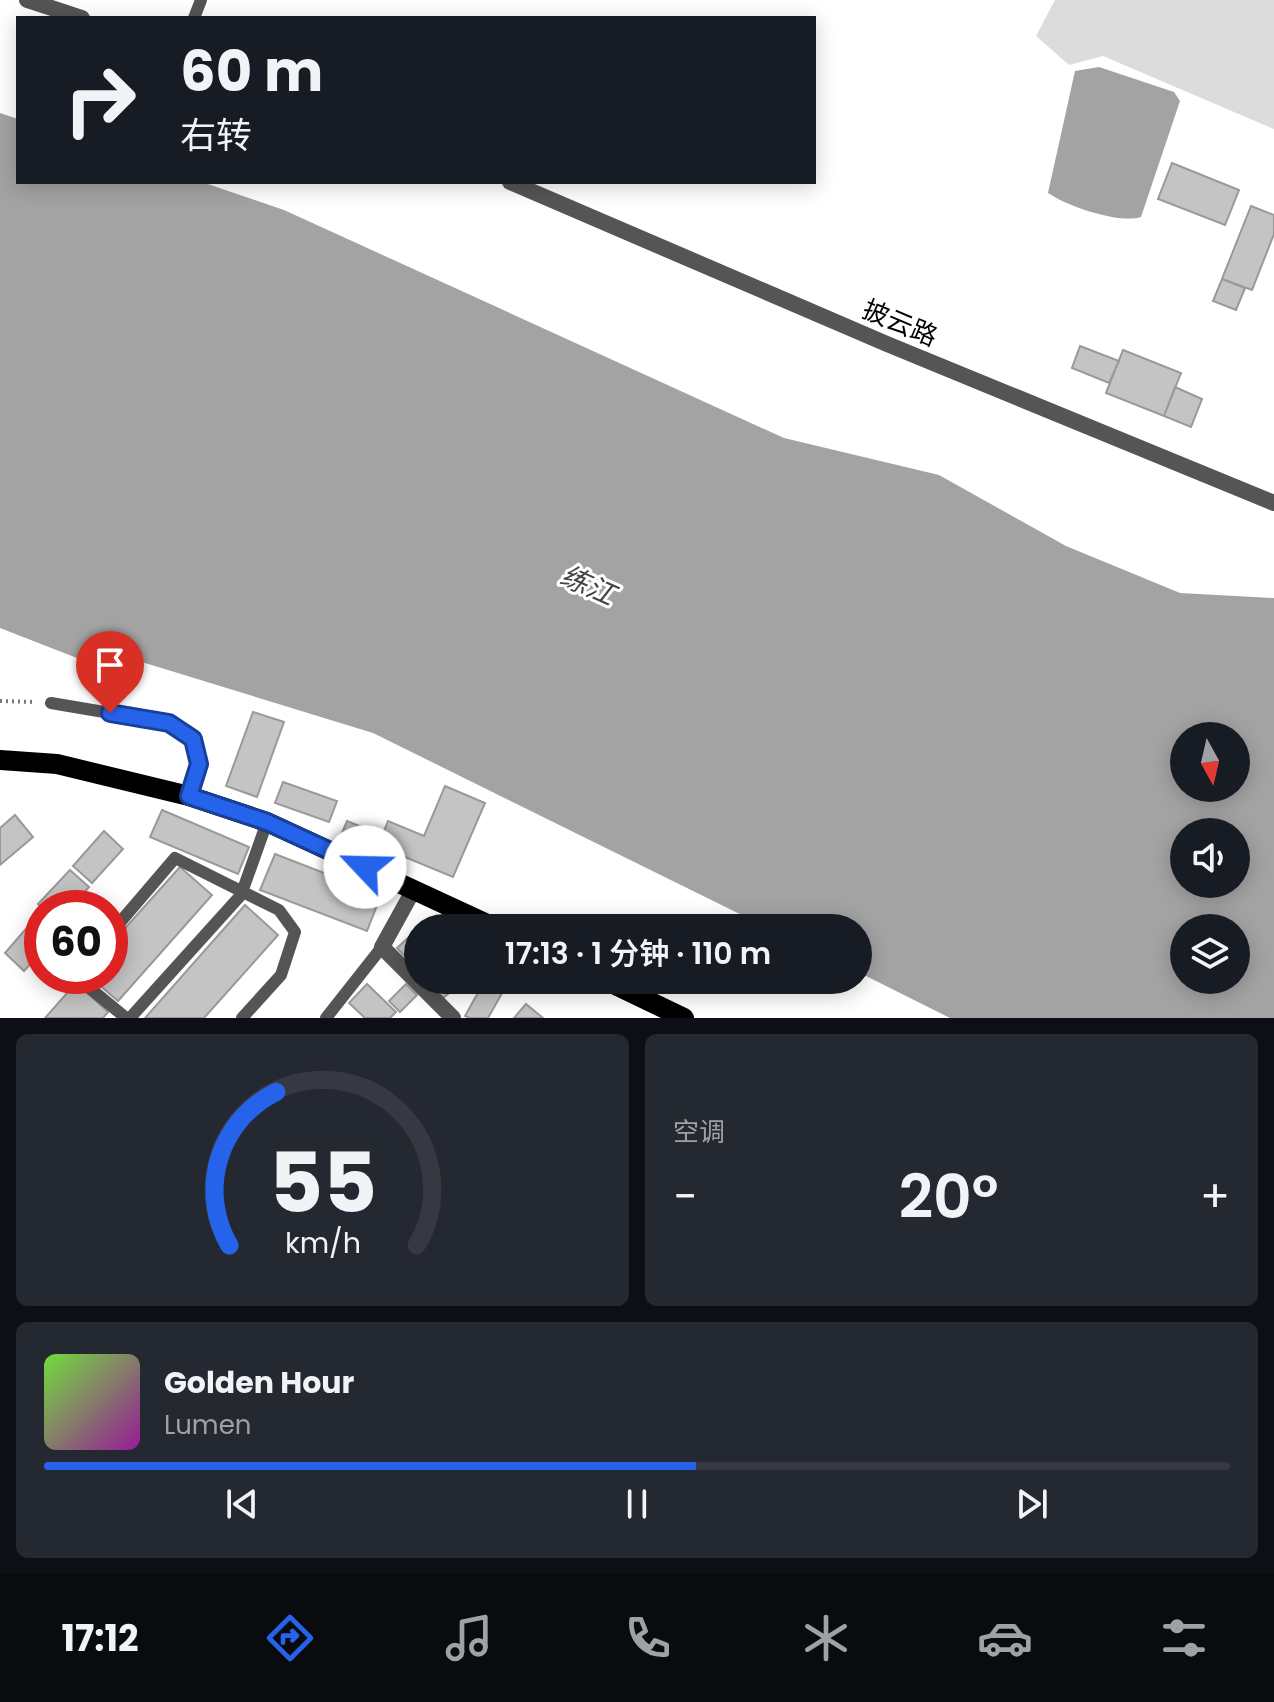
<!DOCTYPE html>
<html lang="zh">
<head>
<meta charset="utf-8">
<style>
  :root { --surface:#171b24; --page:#242831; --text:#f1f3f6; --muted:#9ea1a6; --line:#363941; --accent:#2563eb }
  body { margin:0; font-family:Poppins,"Noto Sans SC",sans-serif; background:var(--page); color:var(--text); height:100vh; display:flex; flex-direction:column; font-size:30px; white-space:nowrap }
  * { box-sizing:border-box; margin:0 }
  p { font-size:26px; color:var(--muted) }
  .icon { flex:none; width:44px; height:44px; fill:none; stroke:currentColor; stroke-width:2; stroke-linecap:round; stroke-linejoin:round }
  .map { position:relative; height:1018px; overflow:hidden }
  .side { display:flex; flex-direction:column; gap:16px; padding:16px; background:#0d0f14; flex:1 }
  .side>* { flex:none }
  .banner { position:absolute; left:16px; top:16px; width:800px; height:168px; border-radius:0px; box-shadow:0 4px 20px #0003; background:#171b24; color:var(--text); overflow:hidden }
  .needle { width:52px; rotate:172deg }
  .controls { position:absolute; left:1170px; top:722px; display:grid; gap:16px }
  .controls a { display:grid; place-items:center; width:80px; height:80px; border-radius:50%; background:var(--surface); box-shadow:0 4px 20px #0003; font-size:40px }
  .speed { position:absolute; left:24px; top:890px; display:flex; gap:16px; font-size:40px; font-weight:700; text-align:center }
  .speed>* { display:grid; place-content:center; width:104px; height:104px; border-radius:50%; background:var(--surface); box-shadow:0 4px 20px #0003; line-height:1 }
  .speed .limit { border:12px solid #d22; background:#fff; color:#111 }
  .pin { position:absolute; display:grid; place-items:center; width:68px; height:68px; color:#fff; margin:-82px -34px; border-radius:50% 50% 50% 0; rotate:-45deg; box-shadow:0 0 8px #0007 }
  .pin .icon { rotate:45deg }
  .me { position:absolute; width:88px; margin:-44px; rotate:294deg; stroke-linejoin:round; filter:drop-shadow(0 0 6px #0008) }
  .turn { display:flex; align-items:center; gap:28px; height:168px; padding:0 32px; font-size:36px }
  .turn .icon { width:104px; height:104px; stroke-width:2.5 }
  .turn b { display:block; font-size:56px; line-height:68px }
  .big { font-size:60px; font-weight:600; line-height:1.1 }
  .side .tile { flex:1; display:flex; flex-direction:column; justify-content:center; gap:12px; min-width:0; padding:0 28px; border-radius:12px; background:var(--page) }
  .side .dial { align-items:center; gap:0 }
  .dial svg { height:208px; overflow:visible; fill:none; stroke:var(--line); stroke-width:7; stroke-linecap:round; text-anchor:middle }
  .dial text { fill:var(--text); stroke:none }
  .song { display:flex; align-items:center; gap:24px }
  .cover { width:96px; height:96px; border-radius:12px; background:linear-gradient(135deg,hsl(100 70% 55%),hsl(300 70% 35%)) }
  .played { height:8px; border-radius:4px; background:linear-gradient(90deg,var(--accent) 55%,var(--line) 55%) }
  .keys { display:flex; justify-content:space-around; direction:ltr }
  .heat { display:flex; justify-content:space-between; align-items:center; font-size:44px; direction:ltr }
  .side .tiles { flex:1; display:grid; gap:16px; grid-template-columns:1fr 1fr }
  .tile:last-child { grid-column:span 2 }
  .trip { position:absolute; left:404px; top:914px; width:468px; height:80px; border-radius:40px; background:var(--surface); box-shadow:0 4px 20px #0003; font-weight:600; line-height:80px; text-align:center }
  .menu { display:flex; height:128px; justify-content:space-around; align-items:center; background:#090b0e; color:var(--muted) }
  .menu .icon { width:56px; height:56px }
  .menu .on { color:var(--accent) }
  .menu b { font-size:36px; color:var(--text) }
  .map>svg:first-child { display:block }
  .green { fill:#dcdcdc }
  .water { fill:#a3a3a3; fill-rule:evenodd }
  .building { fill:#c4c4c4; stroke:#999; stroke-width:2 }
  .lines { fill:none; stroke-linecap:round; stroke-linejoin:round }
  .path { stroke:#777; stroke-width:4; stroke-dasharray:2 4; stroke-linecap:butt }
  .service { stroke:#555; stroke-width:12 }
  .minor { stroke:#555; stroke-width:16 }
  .tertiary { stroke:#555; stroke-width:16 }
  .primary { stroke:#000; stroke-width:20 }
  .route-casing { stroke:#184099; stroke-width:20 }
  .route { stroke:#2563eb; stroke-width:14 }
  .labels { text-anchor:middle; stroke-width:6; stroke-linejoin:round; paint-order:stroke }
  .street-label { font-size:26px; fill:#000; stroke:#fff }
  .water-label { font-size:28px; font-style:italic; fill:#444; stroke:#fff }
</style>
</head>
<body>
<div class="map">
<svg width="1274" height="1018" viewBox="0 0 1274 1018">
  <rect width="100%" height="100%" fill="#fff"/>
  <!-- green -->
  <path class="green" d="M1055,0H1274V129L1103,56L1069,65L1036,36Z"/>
  <!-- water -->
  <path class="water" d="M1099,67L1174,92L1180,101L1141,217C1118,224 1067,206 1048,193L1075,71Z
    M0,113L18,119V182H202L284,210L784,438L939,475L1066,546L1180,593L1274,598V1018H950L858,972V928H768L373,733L132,659L118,674L0,628ZM1184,736H1236V788H1184ZM1184,832H1236V884H1184ZM1184,928H1236V980H1184Z"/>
  <!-- building -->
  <path class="building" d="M1172,163L1239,190L1225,225L1158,199Z
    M1251,206L1274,215V234L1252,290L1222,279Z
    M1222,279L1245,288L1236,310L1213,301Z
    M1080,346L1119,361L1109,383L1072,368Z
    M1123,350L1181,373L1164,416L1106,393Z
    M1175,387L1202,399L1191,427L1164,416Z
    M253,712L284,722L257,797L226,786Z
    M283,782L337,801L329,822L275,803Z
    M445,786L485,803L453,877L378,846L388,821L424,836Z
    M162,810L249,847L238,874L150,837Z
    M15,815L33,837L0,865V828Z
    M347,821L367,829L362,841L342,833Z
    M104,831L123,849L92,883L73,866Z
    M275,854L381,895L367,931L260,890Z
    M180,867L212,895L118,1001L89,976H110V945Z
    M70,870L89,887L70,908H42L38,904Z
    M245,905L278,935L204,1018H145Z
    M38,915L42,919V951L24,971L5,953Z
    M423,924L427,928H418V957L411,963L397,948Z
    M428,980H465L443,998Z
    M485,980L509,981L488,1018H470L465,1016Z
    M76,983L108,1012L103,1018H45Z
    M367,984L396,1012L390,1018H365L349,1003Z
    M406,984L417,995L400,1012L389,1001Z
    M526,1004L543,1018H514Z"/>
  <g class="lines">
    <!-- path -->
    <path class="path" d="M0,701L36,702"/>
    <!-- service -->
    <path class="service" d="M194,18L201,0
      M51,703L169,723L193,739L199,764L189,796
      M110,934L175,858L279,910L295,932L281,975L242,1018
      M75,976L126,1018
      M130,1018L241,895L267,822
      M326,1018L382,947"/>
    <!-- minor -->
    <path class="minor" d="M414,889L382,947L453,1018"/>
    <!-- tertiary -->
    <path class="tertiary" d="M27,0L82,18
      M510,182L887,344L1274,503"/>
    <!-- primary -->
    <path class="primary" d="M0,760L57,764L189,796L267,822L496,928
      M605,980L684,1018"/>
  </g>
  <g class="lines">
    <defs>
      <path id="route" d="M110,713L169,723L193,739L199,764L189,796L267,822L365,867"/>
    </defs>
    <!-- route casing -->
    <use href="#route" class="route-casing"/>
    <!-- route -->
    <use href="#route" class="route"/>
  </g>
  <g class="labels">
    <!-- street labels -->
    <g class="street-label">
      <text transform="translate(900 323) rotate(23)" y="9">披云路</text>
    </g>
    <!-- water labels -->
    <g class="water-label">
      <text transform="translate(588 585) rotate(24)" y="10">练江</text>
    </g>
  </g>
</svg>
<div class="controls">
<a><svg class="needle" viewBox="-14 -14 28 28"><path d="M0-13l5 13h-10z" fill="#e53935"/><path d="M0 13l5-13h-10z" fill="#9ea1a6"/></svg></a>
<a><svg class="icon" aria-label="sound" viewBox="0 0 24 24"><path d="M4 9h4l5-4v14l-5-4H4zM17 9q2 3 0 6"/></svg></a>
<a><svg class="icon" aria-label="layers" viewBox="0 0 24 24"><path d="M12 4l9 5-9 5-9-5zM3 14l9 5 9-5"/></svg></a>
</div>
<div class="speed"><div class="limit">60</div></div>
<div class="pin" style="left:110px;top:713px;background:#d93025"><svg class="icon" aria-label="arrive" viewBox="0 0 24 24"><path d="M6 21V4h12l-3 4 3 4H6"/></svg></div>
<svg class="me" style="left:365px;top:867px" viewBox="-20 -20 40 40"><circle r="19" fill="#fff"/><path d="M0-13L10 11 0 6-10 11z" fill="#2563eb"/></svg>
<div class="trip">17:13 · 1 分钟 · 110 m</div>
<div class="banner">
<div class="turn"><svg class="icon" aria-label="right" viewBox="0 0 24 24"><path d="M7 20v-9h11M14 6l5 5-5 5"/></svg><div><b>60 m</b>右转</div></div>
</div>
</div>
<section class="side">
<div class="tiles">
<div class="tile dial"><svg viewBox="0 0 100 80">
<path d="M14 69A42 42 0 1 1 86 69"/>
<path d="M14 69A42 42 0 0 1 32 10" stroke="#2563eb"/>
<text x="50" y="56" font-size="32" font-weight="700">55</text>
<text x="50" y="72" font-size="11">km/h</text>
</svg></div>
<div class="tile"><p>空调</p>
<div class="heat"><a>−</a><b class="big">20°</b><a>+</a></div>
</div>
<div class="tile">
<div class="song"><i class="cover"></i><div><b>Golden Hour</b><p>Lumen</p></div></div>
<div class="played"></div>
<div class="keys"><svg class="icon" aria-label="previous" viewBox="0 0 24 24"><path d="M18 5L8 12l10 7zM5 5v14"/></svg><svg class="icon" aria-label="pause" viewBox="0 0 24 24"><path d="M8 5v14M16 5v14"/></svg><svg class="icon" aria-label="next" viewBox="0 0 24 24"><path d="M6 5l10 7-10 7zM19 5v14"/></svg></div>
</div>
</div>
</section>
<nav class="menu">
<b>17:12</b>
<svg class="icon on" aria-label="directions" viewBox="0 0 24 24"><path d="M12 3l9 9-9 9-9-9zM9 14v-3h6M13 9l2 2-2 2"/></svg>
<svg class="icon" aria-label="music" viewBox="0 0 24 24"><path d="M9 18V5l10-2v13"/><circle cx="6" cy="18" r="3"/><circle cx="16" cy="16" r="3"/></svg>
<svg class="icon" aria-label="phone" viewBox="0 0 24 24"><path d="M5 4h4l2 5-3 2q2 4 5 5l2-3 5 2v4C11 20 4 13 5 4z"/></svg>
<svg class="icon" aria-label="climate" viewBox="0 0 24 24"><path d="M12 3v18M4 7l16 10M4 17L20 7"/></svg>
<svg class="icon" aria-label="car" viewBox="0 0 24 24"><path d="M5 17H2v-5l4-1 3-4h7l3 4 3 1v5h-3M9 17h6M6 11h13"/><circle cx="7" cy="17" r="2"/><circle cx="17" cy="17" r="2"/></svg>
<svg class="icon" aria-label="filters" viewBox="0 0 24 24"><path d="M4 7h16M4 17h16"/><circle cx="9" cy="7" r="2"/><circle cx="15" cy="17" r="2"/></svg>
</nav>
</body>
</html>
